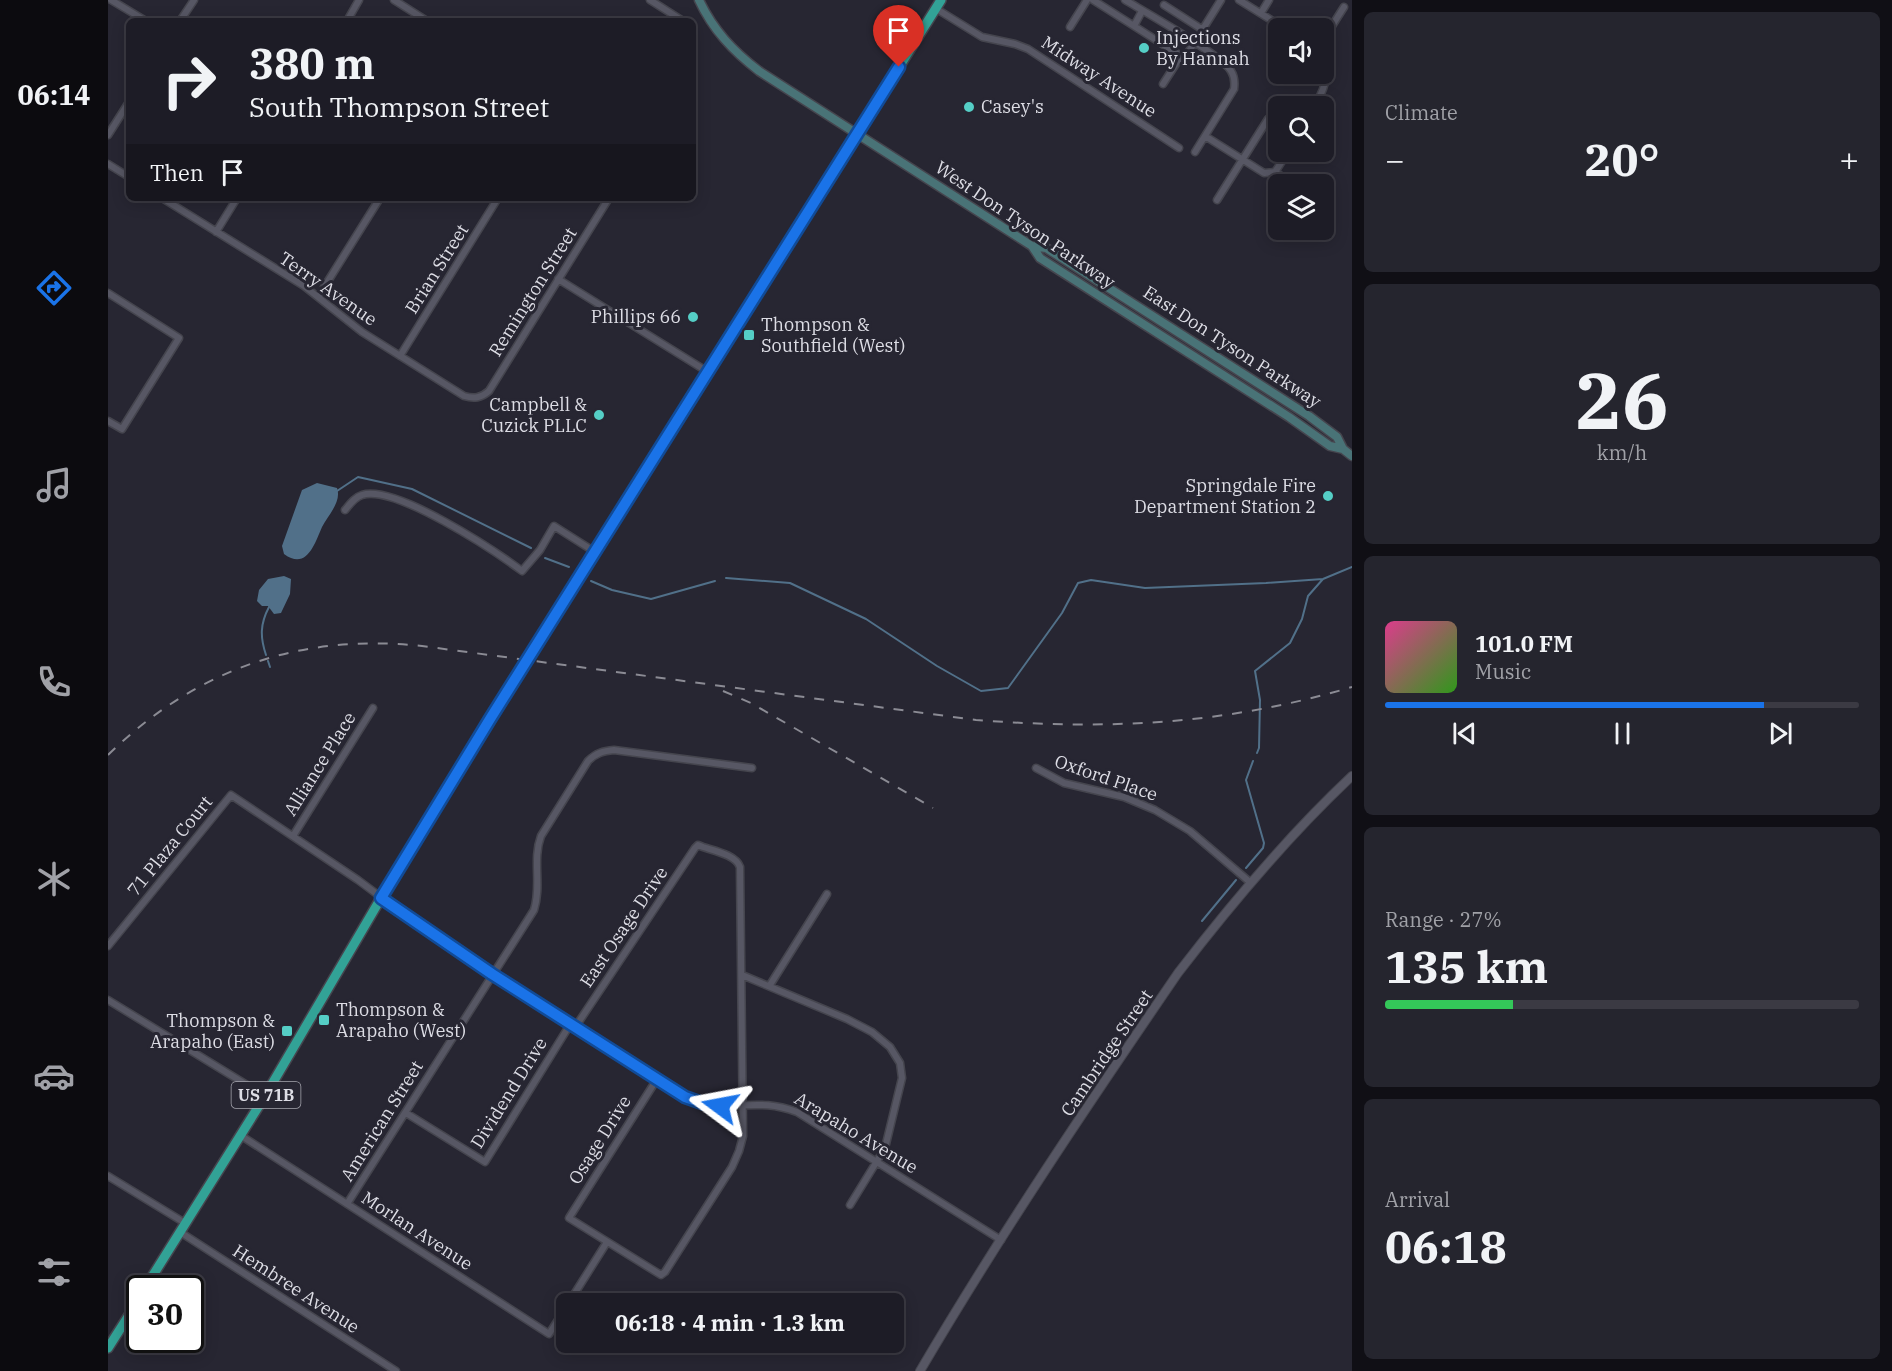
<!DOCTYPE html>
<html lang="en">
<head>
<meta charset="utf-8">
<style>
  :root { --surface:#1d1c26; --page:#25252e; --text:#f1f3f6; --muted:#a0a1a7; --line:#3b3a43; --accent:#1a73e8 }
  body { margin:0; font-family:"IBM Plex Serif",serif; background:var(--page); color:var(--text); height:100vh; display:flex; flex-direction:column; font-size:22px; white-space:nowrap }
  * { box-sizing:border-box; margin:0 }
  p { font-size:20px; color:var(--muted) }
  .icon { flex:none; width:33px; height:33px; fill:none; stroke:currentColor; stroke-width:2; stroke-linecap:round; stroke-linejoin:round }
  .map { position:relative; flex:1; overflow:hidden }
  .side { display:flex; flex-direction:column; gap:12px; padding:12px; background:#100f15; width:540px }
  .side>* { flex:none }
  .hud { position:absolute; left:18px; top:18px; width:570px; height:183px; border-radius:9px; box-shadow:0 3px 15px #0003,0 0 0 2px var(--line); background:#1d1c26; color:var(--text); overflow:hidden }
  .fabs { position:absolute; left:1160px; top:18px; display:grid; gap:12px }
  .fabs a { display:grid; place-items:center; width:66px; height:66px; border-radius:9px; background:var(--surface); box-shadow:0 3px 15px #0003,0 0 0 2px var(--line); font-size:30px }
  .speed { position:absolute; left:18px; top:1275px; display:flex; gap:12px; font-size:30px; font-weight:700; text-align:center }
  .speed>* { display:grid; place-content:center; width:78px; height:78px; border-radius:50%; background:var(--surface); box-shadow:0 3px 15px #0003,0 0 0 2px var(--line); line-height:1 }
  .speed .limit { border:3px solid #111; border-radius:9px; background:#fff; color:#111 }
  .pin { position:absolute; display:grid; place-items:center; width:51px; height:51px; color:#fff; margin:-62px -26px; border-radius:50% 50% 50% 0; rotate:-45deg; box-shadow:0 0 6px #0007 }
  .pin .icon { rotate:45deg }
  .me { position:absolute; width:66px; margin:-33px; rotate:283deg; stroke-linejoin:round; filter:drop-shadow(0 0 4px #0008) }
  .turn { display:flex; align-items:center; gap:21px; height:126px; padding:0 24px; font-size:27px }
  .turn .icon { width:78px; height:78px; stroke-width:2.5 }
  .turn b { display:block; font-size:42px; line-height:51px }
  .then { display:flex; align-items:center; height:57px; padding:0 24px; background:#0003; gap:12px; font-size:22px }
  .big { font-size:45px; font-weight:700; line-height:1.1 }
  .side .card { flex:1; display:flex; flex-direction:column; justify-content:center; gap:9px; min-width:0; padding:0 21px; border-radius:9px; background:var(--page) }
  .side .dial { align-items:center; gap:0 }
  .dial b { font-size:78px; line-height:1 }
  .song { display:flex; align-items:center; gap:18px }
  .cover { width:72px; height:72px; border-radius:9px; background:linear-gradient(135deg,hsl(330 70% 55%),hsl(110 70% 35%)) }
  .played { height:6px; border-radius:3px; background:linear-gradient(90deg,var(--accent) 80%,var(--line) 80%) }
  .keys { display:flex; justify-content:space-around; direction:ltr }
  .heat { display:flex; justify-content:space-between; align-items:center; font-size:33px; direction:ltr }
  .charge { height:9px; border-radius:4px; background:linear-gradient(90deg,#34c759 27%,var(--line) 0) }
  .trip { position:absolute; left:448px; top:1293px; width:348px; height:60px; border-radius:9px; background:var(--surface); box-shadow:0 3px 15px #0003,0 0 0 2px var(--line); font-weight:700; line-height:60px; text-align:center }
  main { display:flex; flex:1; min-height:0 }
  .menu { display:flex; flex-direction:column; width:108px; justify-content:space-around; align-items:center; background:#0c0b0f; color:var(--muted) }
  .menu .icon { width:42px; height:42px }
  .menu .current { color:var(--accent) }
  .menu b { font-size:27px; color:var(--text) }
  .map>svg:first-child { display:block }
  .water { fill:#517089 }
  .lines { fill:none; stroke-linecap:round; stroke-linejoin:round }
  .stream { stroke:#517089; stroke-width:2 }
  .minor-casing { stroke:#45454e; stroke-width:9 }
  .tertiary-casing { stroke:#45454e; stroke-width:10 }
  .secondary-casing { stroke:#45454e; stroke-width:11 }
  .trunk-casing { stroke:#45454e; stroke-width:12 }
  .minor { stroke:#575764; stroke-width:6 }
  .tertiary { stroke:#575764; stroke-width:8 }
  .secondary { stroke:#497377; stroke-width:8 }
  .trunk { stroke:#32a296; stroke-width:9 }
  .rail { stroke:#8b8b94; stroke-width:2; stroke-dasharray:10 10; stroke-linecap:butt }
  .route-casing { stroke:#114b97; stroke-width:15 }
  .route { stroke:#1a73e8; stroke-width:10 }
  .poi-dot { fill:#55cec6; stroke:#272632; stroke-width:2 }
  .labels { text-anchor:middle; stroke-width:6; stroke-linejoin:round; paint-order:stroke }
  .shield { fill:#272632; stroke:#a6a6af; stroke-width:1.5 }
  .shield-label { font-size:16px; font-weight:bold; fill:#dddde5 }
  .poi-label { font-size:18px; fill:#dddde5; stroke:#272632; text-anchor:start }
  .street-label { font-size:18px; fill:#dddde5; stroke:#272632 }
</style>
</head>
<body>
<main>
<nav class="menu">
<b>06:14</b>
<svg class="icon current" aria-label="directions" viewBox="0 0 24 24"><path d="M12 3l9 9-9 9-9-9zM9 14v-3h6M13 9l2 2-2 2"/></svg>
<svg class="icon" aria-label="music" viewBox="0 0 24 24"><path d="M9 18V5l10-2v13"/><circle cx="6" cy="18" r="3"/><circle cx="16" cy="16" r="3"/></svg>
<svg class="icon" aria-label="phone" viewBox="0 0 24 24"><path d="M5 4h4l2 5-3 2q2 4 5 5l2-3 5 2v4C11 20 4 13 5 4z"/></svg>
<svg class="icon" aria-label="climate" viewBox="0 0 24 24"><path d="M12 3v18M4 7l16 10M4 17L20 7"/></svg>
<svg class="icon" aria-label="car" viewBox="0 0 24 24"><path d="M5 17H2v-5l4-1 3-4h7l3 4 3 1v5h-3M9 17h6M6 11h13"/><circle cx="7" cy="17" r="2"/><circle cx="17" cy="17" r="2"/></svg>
<svg class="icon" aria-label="filters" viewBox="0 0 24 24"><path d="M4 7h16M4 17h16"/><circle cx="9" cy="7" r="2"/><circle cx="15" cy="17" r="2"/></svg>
</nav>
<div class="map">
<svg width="1244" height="1371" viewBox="0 0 1244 1371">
  <rect width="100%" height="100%" fill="#272632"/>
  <!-- water -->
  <path class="water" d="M209,483L229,488C234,502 220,515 214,527C207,543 199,571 176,554L174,546L194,490Z
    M176,576L183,579L182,594L173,613L166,614L160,606H154L149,601L151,590L160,579Z"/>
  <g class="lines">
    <!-- stream -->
    <path class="stream" d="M229,491L250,477L304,489L423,548
      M437,558L461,567
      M618,578L682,583L758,619L829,666L873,691L900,688L954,613L970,583L983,580L1037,588L1158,583L1215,579L1244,567
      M483,581L504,590L543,599L607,581
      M158,655C152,637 152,624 161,607
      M160,661L162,667
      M1149,753L1151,748L1152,700L1147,671L1182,643L1194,619L1200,596L1215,579
      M1138,868L1155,848L1156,843L1138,780L1145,761
      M1094,921L1128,880"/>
    <defs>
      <path id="minor" d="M3,0L38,21
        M286,0L319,21
        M542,0L575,21
        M985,0L1026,26L1034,11
        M1017,0C1037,12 1114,55 1123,71C1127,77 1127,82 1126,89L1087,152
        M1131,0L1176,28
        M1056,5L1095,30
        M827,8L874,37L907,44L920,49L1071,148
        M1153,13L1161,0
        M72,21L86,0
        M239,21L251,0
        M1026,26L1073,56H1078L1113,0
        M962,27L979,0
        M1215,40L1236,7
        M1055,84L1073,56
        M1206,106C1216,91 1221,78 1215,59
        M0,135L21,102
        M1097,136L1156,173L1167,172L1180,152
        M0,164L21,177
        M1167,172L1186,184
        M54,198L196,286L254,332L356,396C366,399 373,398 381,391L501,198
        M1109,200L1160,119L1166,114H1170
        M108,232L129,198
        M450,279L600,372
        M0,293L71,338L14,429L0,421
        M210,297L272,198
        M292,356L390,198
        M237,510C242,504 247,497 254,495C287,484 387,551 414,571L432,550L446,526L487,552
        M928,768L956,783L1016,797L1047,810L1082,831L1143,883
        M185,836L265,708
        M0,946L123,795L250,880L301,918L577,1097C589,1101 601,1106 614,1106C645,1106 658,1101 689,1112L893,1240
        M634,975L739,1019L764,1032L782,1047L792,1063L794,1078L777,1148L742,1205
        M662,985L719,894
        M0,1000L157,1096
        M468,1026L587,848L590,845L595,847C607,851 628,855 632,867L635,1136L631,1151L624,1167L557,1272L553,1275L461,1218L549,1079
        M298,1113L377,1162L463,1023
        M132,1135L441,1334L459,1306
        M0,1176L77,1223
        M239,1204L426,910C434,885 424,860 433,836L480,761C488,753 495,751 506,750L644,768
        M72,1232L288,1371
        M460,1304L499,1242"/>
      <path id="tertiary" d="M812,1371C892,1235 981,1103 1070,973C1123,904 1180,836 1244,776"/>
      <path id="secondary" d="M591,0C605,30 625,51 651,71L924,246L932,258L1181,417L1222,446L1235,449L1244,456
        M924,246L938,248L1201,416L1229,437L1235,449"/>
      <path id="trunk" d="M37,1288L157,1096L273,898L382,719L833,0
        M0,1348L32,1298"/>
    </defs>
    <!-- minor casing -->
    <use href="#minor" class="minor-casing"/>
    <!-- tertiary casing -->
    <use href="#tertiary" class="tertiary-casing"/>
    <!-- secondary casing -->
    <use href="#secondary" class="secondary-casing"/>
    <!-- trunk casing -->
    <use href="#trunk" class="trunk-casing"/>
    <!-- minor -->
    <use href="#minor" class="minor"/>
    <!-- tertiary -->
    <use href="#tertiary" class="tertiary"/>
    <!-- secondary -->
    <use href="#secondary" class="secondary"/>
    <!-- trunk -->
    <use href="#trunk" class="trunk"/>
    <!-- rail -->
    <path class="rail" d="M615,691L643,703L825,808
      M0,755C88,669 192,633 314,646L868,720C1000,730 1116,725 1244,687"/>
  </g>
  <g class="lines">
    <defs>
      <path id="route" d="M612,1106L594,1103L577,1097L384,974L273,898L382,719L791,67"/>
    </defs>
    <!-- route casing -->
    <use href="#route" class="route-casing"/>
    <!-- route -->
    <use href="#route" class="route"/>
  </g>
  <!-- markers -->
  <g class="poi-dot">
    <circle cx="1036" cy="48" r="6"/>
    <circle cx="861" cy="107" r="6"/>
    <circle cx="585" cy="317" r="6"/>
    <rect x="635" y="329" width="12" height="12" rx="3"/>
    <circle cx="491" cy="415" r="6"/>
    <circle cx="1220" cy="496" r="6"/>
    <rect x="210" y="1014" width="12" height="12" rx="3"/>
    <rect x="173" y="1025" width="12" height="12" rx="3"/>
  </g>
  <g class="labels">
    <!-- shield labels -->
    <rect class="shield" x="123.5" y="1082" width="69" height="26" rx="4.5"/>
    <g class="shield-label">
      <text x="158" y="1101">US 71B</text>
    </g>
    <!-- poi labels -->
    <g class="poi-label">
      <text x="1048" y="44">Injections<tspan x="1048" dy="21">By Hannah</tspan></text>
      <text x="873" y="113">Casey's</text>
      <text x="573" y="323" text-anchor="end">Phillips 66</text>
      <text x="653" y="331">Thompson &amp;<tspan x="653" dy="21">Southfield (West)</tspan></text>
      <text x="479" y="411" text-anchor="end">Campbell &amp;<tspan x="479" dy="21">Cuzick PLLC</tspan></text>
      <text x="1208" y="492" text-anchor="end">Springdale Fire<tspan x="1208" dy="21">Department Station 2</tspan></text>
      <text x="228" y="1016">Thompson &amp;<tspan x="228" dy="21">Arapaho (West)</tspan></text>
      <text x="167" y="1027" text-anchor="end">Thompson &amp;<tspan x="167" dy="21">Arapaho (East)</tspan></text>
    </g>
    <!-- street labels -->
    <g class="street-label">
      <text transform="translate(991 77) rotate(33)" y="6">Midway Avenue</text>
      <text transform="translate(917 225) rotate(34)" y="6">West Don Tyson Parkway</text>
      <text transform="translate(329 269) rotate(-58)" y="6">Brian Street</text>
      <text transform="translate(220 289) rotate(35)" y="6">Terry Avenue</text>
      <text transform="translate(425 292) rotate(-58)" y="6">Remington Street</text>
      <text transform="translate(1124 347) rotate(33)" y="6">East Don Tyson Parkway</text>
      <text transform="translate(212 764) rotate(-58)" y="6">Alliance Place</text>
      <text transform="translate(998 778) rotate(19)" y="6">Oxford Place</text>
      <text transform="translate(62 846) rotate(-51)" y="6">71 Plaza Court</text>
      <text transform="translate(516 927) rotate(-56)" y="6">East Osage Drive</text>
      <text transform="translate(999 1053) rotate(-56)" y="6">Cambridge Street</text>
      <text transform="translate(401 1093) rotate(-58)" y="6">Dividend Drive</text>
      <text transform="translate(274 1121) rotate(-58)" y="6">American Street</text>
      <text transform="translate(748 1133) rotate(31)" y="6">Arapaho Avenue</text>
      <text transform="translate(492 1140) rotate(-58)" y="6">Osage Drive</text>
      <text transform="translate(309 1231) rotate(33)" y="6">Morlan Avenue</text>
      <text transform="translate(188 1289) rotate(33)" y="6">Hembree Avenue</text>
    </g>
  </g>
</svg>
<div class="fabs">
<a><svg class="icon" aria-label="sound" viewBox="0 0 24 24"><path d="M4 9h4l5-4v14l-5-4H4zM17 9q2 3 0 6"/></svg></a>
<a><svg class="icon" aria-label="search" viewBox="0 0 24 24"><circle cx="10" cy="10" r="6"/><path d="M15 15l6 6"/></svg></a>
<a><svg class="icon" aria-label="layers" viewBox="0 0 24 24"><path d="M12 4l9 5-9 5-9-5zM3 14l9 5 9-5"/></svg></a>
</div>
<div class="speed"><div class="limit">30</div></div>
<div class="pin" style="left:791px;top:67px;background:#d93025"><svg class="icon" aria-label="arrive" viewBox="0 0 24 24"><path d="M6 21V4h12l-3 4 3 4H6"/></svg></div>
<svg class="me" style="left:612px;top:1106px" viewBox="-20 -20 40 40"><path d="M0-17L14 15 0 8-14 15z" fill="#1a73e8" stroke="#fff" stroke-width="4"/></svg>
<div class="trip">06:18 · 4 min · 1.3 km</div>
<div class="hud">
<div class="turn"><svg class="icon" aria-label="right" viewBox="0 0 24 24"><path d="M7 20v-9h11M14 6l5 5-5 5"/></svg><div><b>380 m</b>South Thompson Street</div></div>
<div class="then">Then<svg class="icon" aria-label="arrive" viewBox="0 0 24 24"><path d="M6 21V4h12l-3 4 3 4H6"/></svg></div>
</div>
</div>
<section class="side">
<div class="card"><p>Climate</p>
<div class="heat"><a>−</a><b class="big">20°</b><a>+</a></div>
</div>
<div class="card dial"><b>26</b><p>km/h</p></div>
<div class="card">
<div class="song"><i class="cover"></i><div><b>101.0 FM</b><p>Music</p></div></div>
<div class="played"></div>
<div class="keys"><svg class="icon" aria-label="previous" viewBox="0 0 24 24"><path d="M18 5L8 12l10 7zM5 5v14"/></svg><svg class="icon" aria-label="pause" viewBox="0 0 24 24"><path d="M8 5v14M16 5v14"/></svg><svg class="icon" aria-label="next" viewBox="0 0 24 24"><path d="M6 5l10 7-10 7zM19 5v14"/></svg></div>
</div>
<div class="card"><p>Range · 27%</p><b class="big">135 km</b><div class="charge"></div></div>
<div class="card"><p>Arrival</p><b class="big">06:18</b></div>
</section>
</main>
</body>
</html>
